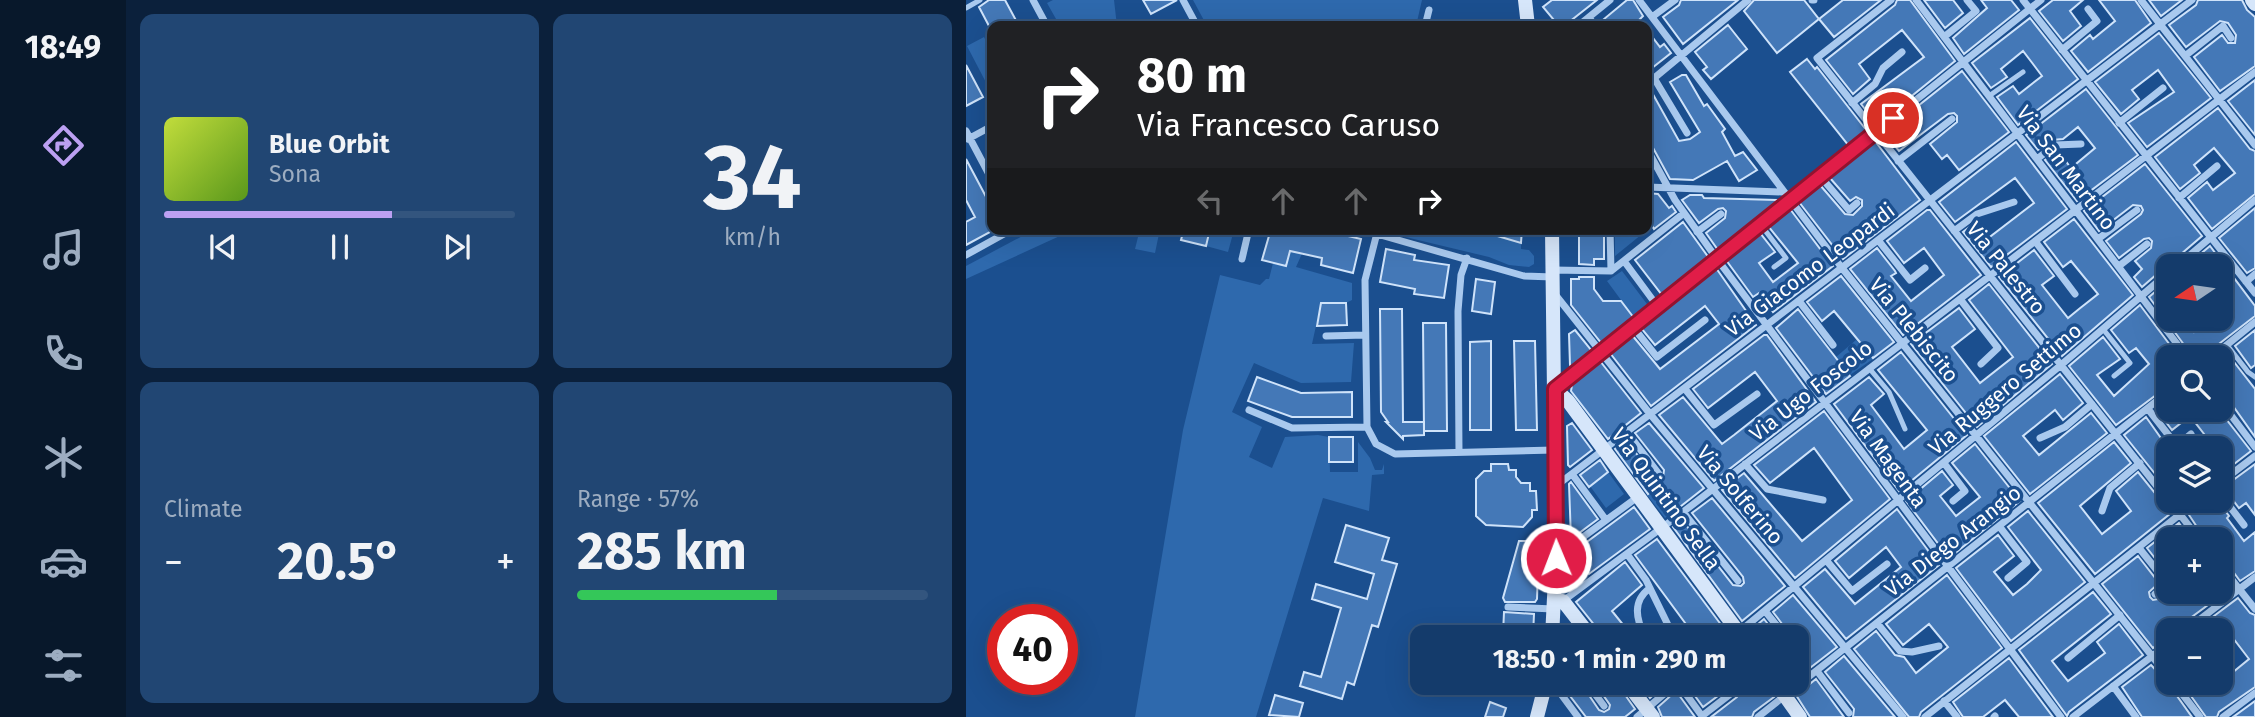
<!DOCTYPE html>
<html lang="en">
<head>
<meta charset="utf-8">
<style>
  :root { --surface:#143b6b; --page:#214673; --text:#f1f3f6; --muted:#9dadc1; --line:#33557e; --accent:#bca0f2 }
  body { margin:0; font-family:"Fira Sans",sans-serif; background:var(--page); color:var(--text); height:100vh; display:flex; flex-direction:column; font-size:26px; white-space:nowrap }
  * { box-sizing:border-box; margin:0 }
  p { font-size:23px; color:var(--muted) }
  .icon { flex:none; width:38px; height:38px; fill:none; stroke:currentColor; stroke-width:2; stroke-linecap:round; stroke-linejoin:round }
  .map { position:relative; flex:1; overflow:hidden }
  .sheet { display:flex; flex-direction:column; gap:14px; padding:14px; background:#0b203b; width:840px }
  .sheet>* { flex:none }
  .banner { position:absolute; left:21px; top:21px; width:665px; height:214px; border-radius:14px; box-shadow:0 7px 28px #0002,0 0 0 2px var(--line); background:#202124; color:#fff; overflow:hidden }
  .needle { width:46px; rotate:257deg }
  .controls { position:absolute; left:1190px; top:254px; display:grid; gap:14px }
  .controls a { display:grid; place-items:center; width:77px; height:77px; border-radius:14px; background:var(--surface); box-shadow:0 7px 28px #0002,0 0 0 2px var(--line); font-size:35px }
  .speed { position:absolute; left:21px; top:604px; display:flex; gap:14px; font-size:35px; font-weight:700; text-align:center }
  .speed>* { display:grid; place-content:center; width:91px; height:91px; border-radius:50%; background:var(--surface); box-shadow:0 7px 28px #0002,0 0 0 2px var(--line); line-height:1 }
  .speed .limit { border:10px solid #d22; background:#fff; color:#111 }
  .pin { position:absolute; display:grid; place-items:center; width:60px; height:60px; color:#fff; margin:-30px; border:4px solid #fff; border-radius:50%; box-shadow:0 2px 7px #0007 }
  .me { position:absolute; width:77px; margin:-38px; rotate:359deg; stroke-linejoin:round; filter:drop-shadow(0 0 5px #0008) }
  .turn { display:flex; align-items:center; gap:24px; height:147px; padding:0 35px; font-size:32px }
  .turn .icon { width:91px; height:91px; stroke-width:2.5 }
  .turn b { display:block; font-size:49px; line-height:60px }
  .lanes { display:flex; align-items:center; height:66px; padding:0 35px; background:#0003; justify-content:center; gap:35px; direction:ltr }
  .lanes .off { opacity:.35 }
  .big { font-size:52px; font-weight:700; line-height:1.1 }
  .sheet .widget { flex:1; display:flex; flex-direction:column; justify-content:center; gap:10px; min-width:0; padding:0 24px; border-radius:14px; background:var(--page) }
  .sheet .dial { align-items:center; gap:0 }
  .dial b { font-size:91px; line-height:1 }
  .song { display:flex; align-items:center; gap:21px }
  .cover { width:84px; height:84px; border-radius:10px; background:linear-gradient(135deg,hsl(70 70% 55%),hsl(90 70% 35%)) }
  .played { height:7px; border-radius:4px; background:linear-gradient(90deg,var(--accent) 65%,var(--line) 65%) }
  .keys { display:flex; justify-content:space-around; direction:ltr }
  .heat { display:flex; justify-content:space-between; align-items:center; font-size:38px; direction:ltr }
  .charge { height:10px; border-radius:5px; background:linear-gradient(90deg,#34c759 57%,var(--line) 0) }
  .sheet .tiles { flex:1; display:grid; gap:14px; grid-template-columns:repeat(2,1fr) }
  .trip { position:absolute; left:444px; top:625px; width:399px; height:70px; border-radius:14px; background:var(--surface); box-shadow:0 7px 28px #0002,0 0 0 2px var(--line); font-weight:700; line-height:70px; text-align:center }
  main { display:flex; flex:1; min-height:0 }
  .menu { display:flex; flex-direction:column; width:126px; justify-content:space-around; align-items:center; background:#08182b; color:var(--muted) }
  .menu .icon { width:49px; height:49px }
  .menu .active { color:var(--accent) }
  .menu b { font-size:32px; color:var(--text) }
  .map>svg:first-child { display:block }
  .green { fill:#2e69ad }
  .building { fill:#4478b7; stroke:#cfe3fa; stroke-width:2 }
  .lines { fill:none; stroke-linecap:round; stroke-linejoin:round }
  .lane { stroke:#a9c9ee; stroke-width:5 }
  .street { stroke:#a9c9ee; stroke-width:7 }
  .secondary { stroke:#d6e6fa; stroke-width:14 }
  .route-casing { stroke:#92132f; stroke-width:18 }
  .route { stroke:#e11d48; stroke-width:12 }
  .labels { text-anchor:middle; stroke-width:7; stroke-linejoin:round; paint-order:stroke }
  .street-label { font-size:21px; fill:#fff; stroke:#1b4f8f }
</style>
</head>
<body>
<main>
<nav class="menu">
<b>18:49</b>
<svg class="icon active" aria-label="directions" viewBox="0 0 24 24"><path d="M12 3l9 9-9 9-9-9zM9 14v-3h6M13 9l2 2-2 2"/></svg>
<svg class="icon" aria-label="music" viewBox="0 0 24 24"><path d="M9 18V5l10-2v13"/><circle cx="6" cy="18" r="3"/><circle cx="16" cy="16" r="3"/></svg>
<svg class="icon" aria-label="phone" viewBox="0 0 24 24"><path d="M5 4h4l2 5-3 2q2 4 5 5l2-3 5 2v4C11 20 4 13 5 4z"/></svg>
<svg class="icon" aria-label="climate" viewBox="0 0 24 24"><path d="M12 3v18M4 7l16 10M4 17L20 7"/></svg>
<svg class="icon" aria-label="car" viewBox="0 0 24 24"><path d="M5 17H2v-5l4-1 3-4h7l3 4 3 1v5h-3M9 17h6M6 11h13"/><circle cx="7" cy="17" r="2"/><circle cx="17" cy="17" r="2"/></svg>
<svg class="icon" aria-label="filters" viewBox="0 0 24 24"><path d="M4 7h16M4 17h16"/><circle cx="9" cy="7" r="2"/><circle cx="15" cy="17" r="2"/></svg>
</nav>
<section class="sheet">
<div class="tiles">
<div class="widget">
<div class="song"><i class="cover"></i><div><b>Blue Orbit</b><p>Sona</p></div></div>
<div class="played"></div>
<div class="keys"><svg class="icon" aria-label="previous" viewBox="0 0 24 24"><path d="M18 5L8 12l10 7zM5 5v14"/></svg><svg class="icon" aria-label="pause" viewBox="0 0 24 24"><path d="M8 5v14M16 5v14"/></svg><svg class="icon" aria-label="next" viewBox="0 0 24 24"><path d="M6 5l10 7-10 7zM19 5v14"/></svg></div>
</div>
<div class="widget dial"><b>34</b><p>km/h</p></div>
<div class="widget"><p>Climate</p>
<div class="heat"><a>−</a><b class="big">20.5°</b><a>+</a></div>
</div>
<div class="widget"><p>Range · 57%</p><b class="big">285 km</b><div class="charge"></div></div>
</div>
</section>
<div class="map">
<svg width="1289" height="717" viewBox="0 0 1289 717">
  <rect width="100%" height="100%" fill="#1b4f8f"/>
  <!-- green -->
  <path class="green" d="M87,0H148L151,26H94L81,3Z
    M227,0H456L450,26H241Z
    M18,37L26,53V94L1,46Z
    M681,218L686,226L649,256V229H681Z
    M61,229H109L0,279V266L62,233Z
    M174,229H194L189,253L169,249Z
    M244,229L268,230L262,252L240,246Z
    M330,229H347L330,267L386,283V300L380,303H355L346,344L388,343L385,382L335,383L288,363L266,412L296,427L283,457L306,468L319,437L352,435L363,437L364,472H392V442L404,458L409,470H416L418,464V474L406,475L403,511L357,498L290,717H169L217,430L254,275L294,285L300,279H303L307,263L320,266Z
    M424,229H511L555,243V249L563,250L568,256V264L563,267L543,265L523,257L431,235Z
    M656,271L684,308L669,319L641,281Z
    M890,340L907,359L884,375L870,357Z
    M642,472L658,494L640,508L624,486Z
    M691,487L710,510L699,518L681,495Z"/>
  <!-- building -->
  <path class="building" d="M23,0H39L53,26H23L13,7Z
    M177,0H211L185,14Z
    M586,0H631L598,26H580L588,20L577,7Z
    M661,0H667L677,16L673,20L678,26H644L638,19Z
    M715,0H772L717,44L697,17L713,5Z
    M788,0H838L853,19L877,0H915L868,37L853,19L811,53L778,11Z
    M931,0H944L989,61L911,124L895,104L958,57L936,30L893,64L904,79L887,94L860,60L929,5Z
    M958,0H987L997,13L979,28Z
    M1015,0H1045L1053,10L998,54L987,38L1021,8Z
    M1087,0H1117L1104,11L1115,26L1097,41L1073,11Z
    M1133,0H1169L1185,23L1122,72L1105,51L1124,35L1127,39L1149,21Z
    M1183,0H1216L1195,16Z
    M1232,0H1276L1281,10L1289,17V66L1254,91L1228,57L1256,35L1262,43H1269L1270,35L1262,23L1254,21L1220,47L1203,25L1230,5Z
    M1064,18L1112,79L1052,125L1031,97L1047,86L1053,94L1076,76L1067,64L1057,51L1035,69L1041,77L1025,88L1006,63Z
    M762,25L781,49L745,79L737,70L741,67L729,52Z
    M681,30L694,47L698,44L705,53L681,72Z
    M1193,33L1245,98L1181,147L1162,123L1208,92L1192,70L1166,90L1173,99L1155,114L1129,82Z
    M841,59L849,69L851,67L901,131L883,146L824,72Z
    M0,65L17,97L0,106Z
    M996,71L1043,132L993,170L981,155L976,159L964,144L991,122V116L988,113L982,114L933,151L918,133Z
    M716,75H720L738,106L741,104L759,129L756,132L769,156L777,152L791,170L773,181L761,161L727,180L704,179L686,146L681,143V90L684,89L713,141L724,139L734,132L704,82Z
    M1289,80V135L1262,101Z
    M1120,89L1172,155L1111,201L1079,160L1092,151L1105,168L1129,148L1112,127L1097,139L1086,140L1072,150L1060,135Z
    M1252,108L1284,149L1289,151V194L1246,229L1222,198L1241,182L1247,190L1269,173L1248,148L1228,165L1234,173L1214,189L1189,157Z
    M909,141L954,200L877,259L833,202L854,185L879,214L887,215L896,206V200L890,197L884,201L864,178Z
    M1050,142L1101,209L1025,267L997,232L1009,223L1021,239L1068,203L1049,178L989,222L973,202Z
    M0,159L26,208V231L0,245V222L9,217L0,200Z
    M1179,164L1236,236L1207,261L1205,266L1198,268L1176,287L1168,277L1176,269L1169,261L1185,248L1186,241L1183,238L1178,239L1153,258L1140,241L1175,214L1177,210L1175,206L1167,205L1133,231L1118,211Z
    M681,193L692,194L703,208L706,206L710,212L688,229L681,218Z
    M724,195H736L738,198L811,200L813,202L752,250L740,233L759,218L760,211L757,208L752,209L733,223L716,200Z
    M1289,208V268L1281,273L1253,238Z
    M824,209L867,266L807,312L793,293L787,297L760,260L794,233L809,252L793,263L807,282L832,263L802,226Z
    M961,210H964L1015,275L937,335L884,269L911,248L929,271L930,273L925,276L945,301L978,275L958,248L938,263L921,241Z
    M1108,219L1167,295L1096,356L1033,277L1068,250L1088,276L1076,285L1102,318L1113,309L1132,294L1105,261L1097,267L1078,242Z
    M717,222L743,258L696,295L669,260Z
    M218,229H244L240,246L215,240Z
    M305,229H352L395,239L387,273L355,265L356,258L324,251L320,266L296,260Z
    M519,229H556L555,243L518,232Z
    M613,229H638V259H628V265L613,264Z
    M1244,246L1289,306V316L1236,357H1227L1183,297L1202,281V318H1217L1228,332L1244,318H1255V266H1220Z
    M420,249L449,255L448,260L483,265L478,298L448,294L449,289L414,282Z
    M750,268L790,325L685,406L644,353L666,335L694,369L753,324L739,306L689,345L675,328Z
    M875,276L928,342L907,358L868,311L856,321L841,302Z
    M613,277H628V289L637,301H655L668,318L636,344L605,305V279H613Z
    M510,279L529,282L525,314L506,311Z
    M1023,284L1086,364L1011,427L945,344L993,308L1009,329L986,347L1014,383L1047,357L1003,300Z
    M355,303H380L381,325L351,326Z
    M1174,305L1213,357H1202V386L1150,425L1103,366L1137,337L1154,359L1131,375L1148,396L1183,364L1170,348L1163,353L1145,330Z
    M414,309H436L437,422H458V435L437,436V439L420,422H422L415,412Z
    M832,309L884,376L860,394L810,328Z
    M457,323H480L481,431H458Z
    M609,330L626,351L606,368L604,365L603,334Z
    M1289,330V365L1285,368L1269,346Z
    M798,335H801L850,402L748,481L693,415L717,397L756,444L768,435L811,401L789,372L742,408L727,389Z
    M525,341V430H504V342Z
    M548,341H569L571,430H550Z
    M935,352L1001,435L933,491L868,404L903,377L918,394L905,405L938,449L961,430L912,370Z
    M1261,353L1289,389V437L1255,389V358Z
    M634,361L675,413L642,439L605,391L606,385Z
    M1094,374L1117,403L1097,420L1089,410L1057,436L1073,455L1125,413L1141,433L1064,494L1018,436Z
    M291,377L335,393L386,392V417H326L282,401Z
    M1202,400V410H1253L1285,451L1255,474V448H1249L1224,416L1206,430L1190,409Z
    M858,411L924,499L829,578L756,490L778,473L836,541L886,500L848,448L804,483L788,465Z
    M1180,417L1202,448V490L1158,435Z
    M606,423L626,450L604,467L602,465L601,426Z
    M683,423L738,488L710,510L691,487L682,494L649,449L660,440L689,478L693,480L697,478L698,470L669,433Z
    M363,437H387V462H363Z
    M1148,442L1165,463L1114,506L1136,534L1165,511L1150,491L1172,472L1205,513L1129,574L1072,503Z
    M1009,444L1054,501L983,558L940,501L976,471L987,485L974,496L990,516L1014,497L986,463Z
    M634,460L642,472L623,487L614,475Z
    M525,464H542L543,470H550V477L555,483H564V491H570L571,510H566V517L557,527L520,525L510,516V479L518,471H525Z
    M1289,464V515L1280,503L1273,508L1260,491L1255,489Z
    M605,482L632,519L605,539L603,484Z
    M746,498L819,586L776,621L707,527L716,520L767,585L775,586L778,583L777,577L726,513Z
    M1238,500H1251L1263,516L1261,518L1278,541L1289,532V571L1274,581L1260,562L1255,560V539H1239L1223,515Z
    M668,507L684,529L623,574L606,553Z
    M931,509L973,565L880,639L837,587L859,569L889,604L935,567L920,547L883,578L869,561Z
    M1062,511L1119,582L1045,641L990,568L1032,535L1048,556L1028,572L1047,595L1061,584L1075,570L1042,527Z
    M1213,523L1225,539H1202V561L1195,566L1181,548Z
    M380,525L423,538L416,560L431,564L412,627L406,625L388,685L381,682L376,699L334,686L338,672L355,677L375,608L346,599L350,584L401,599L408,574L369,562Z
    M691,539L762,634L758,637H716L725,631L669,555Z
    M553,541H573L571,599L569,602H539L537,598Z
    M1172,556L1193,583L1183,592L1184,597L1187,600L1192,599L1202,592H1255V576L1265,588L1208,630H1202L1200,638L1187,648L1136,584Z
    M659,562L676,585L646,611L667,637H634L633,631L610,602Z
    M981,575L1036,648L974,697L955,712L953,717H943L888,649L910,631L929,655L938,657L950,673L982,647L963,624L937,645L920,624Z
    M1127,592L1145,614L1086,661L1102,681L1139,653L1131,642L1153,624L1177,655L1103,712L1101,716L1053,650Z
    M827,595L871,647L831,678V637H826L807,612Z
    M1272,598L1284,613L1289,615V687L1253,712L1251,717H1240L1215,682H1255L1283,659L1260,629L1244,630L1240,622Z
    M538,612L568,614L567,636L537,634Z
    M798,619L812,637H785L784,631Z
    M878,656L929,717H887L888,709L859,672Z
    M1043,658L1087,717H1053L1039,700L1017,717H997L987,702Z
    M1185,665L1201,682L1226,717H1176L1156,687Z
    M850,679L878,717H844L830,695Z
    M604,682H614L633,710L638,712L643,709L644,705L628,682H650L669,709L659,717H620L598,688Z
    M673,682H702L684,698Z
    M719,682H794L798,689L801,687L808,697L788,712L786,717H745L771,697L772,689L769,686L764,687L737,707Z
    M710,691L729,717H696L692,707Z
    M309,695L337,703L333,717L303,715Z
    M1289,701V717H1267Z
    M524,702L540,708L537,717H519Z"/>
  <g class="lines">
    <!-- lane -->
    <path class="lane" d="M0,8L14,0
      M1023,96L1057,72
      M795,225L820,258L808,267
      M1137,329L1164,363L1148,376
      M1261,345L1282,372L1289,377
      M903,368L923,392L939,429"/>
    <!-- street -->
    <path class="street" d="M67,0L81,26
      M217,0L231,26
      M673,0L876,268L1202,676
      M846,0H848
      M925,0L851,58L1202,500
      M950,0L1221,357
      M1057,0L1289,293
      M1175,0L1289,145
      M686,17L709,0
      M623,18L630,26
      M217,26L228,21
      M459,26L463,10
      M612,26L644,0
      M978,37L1010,11L1001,0
      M1096,50L1131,21L1122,9
      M1219,56L1257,26L1265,38
      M688,78L721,133
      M681,84L782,0
      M886,103L909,84L917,68L936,52
      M1153,123L1197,88
      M0,131L26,180
      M2,139L26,126
      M681,149L709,200L751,259L1095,717
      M1071,159L1089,145L1115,144
      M932,161L986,119
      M854,176L883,210L891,203
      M681,187L817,192
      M1213,198L1251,166
      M412,229L399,280L401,427L410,444L429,454L588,450
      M644,229L645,271
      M988,231L1011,214L1048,202
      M731,232L755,214
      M411,234L558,276L587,277
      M1132,239L1171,210
      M912,240L944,280L959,268
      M1069,241L1109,294
      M0,255L47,229
      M276,259L283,229
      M658,261L692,307
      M1153,266L1181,244
      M1211,266L1289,200
      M587,270L645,271L718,213
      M1280,282L1289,274
      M588,293L684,414L937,717
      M994,299L1032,348L1015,364
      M833,301L867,345
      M667,327L691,357L739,320
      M360,336L399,335
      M1246,357L1289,322
      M589,389L1075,0
      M719,389L748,425L791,394
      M1255,402L1289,447
      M1182,409L1211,446L1225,434
      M283,410L326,428L401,427
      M661,432L693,474
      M1074,438L1099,427L1126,404
      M493,452L492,311L495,275L501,258
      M978,463L999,491L987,501
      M779,464L801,489L857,500
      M606,474L640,520
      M1255,482L1289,456
      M590,486L1226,0
      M1255,495L1278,525
      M1203,500L1233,539
      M1136,511L1144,488L1174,463
      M717,512L772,581
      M1033,526L1061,562L1042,578
      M1173,548L1202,584L1189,594
      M661,554L680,580L703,627
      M590,557L673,496
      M860,560L886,591L921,564
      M1255,566L1289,609
      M597,601L717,512L1289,72
      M542,607L588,609
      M799,611L820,637
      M1231,621L1238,630
      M911,623L934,651L946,652L973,646
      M1220,630L1289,577
      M679,637C670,619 666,601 684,588
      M767,637L1095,365L1202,273
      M1255,651L1261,659
      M1102,658L1154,615
      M851,671L883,713
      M586,682L612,717
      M620,682L638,706
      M1207,682L1234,717
      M712,683L736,716L767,692
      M1147,686L1170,717
      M524,687L577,693
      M978,701L991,717
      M671,717L712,682
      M792,717L1202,392
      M959,717L1232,500
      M1028,717L1029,716
      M1107,717L1202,644
      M1257,717L1289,693"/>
    <!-- secondary -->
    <path class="secondary" d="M559,0L562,26
      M1286,0L1289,4
      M586,229L590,558L586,637
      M589,389L602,401L776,637
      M589,601H597L625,637
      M660,682L687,717
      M809,682L834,717
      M571,717L580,682"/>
  </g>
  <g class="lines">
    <defs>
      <path id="route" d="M590,558L589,389L927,118"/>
    </defs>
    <!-- route casing -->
    <use href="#route" class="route-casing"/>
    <!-- route -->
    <use href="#route" class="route"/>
  </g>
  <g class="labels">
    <!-- street labels -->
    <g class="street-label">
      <text transform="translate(1100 168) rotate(53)" y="7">Via San Martino</text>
      <text transform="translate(1040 268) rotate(51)" y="7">Via Palestro</text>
      <text transform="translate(844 270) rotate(-37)" y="7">Via Giacomo Leopardi</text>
      <text transform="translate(948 330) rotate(51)" y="7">Via Plebiscito</text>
      <text transform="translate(1039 389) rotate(-40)" y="7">Via Ruggero Settimo</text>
      <text transform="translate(845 391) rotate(-38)" y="7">Via Ugo Foscolo</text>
      <text transform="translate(922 459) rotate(54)" y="7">Via Magenta</text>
      <text transform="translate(774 495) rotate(50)" y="7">Via Solferino</text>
      <text transform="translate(700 499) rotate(54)" y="7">Via Quintino Sella</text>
      <text transform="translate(987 541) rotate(-38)" y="7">Via Diego Arangio</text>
    </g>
  </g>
</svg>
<div class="controls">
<a><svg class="needle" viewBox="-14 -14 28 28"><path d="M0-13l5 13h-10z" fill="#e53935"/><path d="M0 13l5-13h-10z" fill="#9dadc1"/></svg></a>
<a><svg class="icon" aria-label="search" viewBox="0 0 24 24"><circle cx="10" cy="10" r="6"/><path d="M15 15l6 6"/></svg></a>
<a><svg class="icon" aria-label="layers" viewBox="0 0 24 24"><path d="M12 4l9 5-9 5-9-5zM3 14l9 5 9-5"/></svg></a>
<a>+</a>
<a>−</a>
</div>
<div class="speed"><div class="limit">40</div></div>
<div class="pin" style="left:927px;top:118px;background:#d93025"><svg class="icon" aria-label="arrive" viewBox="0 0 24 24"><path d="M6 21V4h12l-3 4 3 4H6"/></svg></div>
<svg class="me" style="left:590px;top:558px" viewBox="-20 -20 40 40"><circle r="17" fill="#e11d48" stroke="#fff" stroke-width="3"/><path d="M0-11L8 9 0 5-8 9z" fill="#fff"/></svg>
<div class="trip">18:50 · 1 min · 290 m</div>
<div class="banner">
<div class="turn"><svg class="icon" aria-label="right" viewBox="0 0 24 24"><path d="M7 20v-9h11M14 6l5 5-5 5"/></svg><div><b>80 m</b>Via Francesco Caruso</div></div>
<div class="lanes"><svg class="icon off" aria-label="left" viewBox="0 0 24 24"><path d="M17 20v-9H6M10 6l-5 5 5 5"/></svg><svg class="icon off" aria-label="ahead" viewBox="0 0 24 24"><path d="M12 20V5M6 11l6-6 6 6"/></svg><svg class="icon off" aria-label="ahead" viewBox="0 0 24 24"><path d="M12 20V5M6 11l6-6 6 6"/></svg><svg class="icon" aria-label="right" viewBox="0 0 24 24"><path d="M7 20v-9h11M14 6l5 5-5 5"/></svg></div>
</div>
</div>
</main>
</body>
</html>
